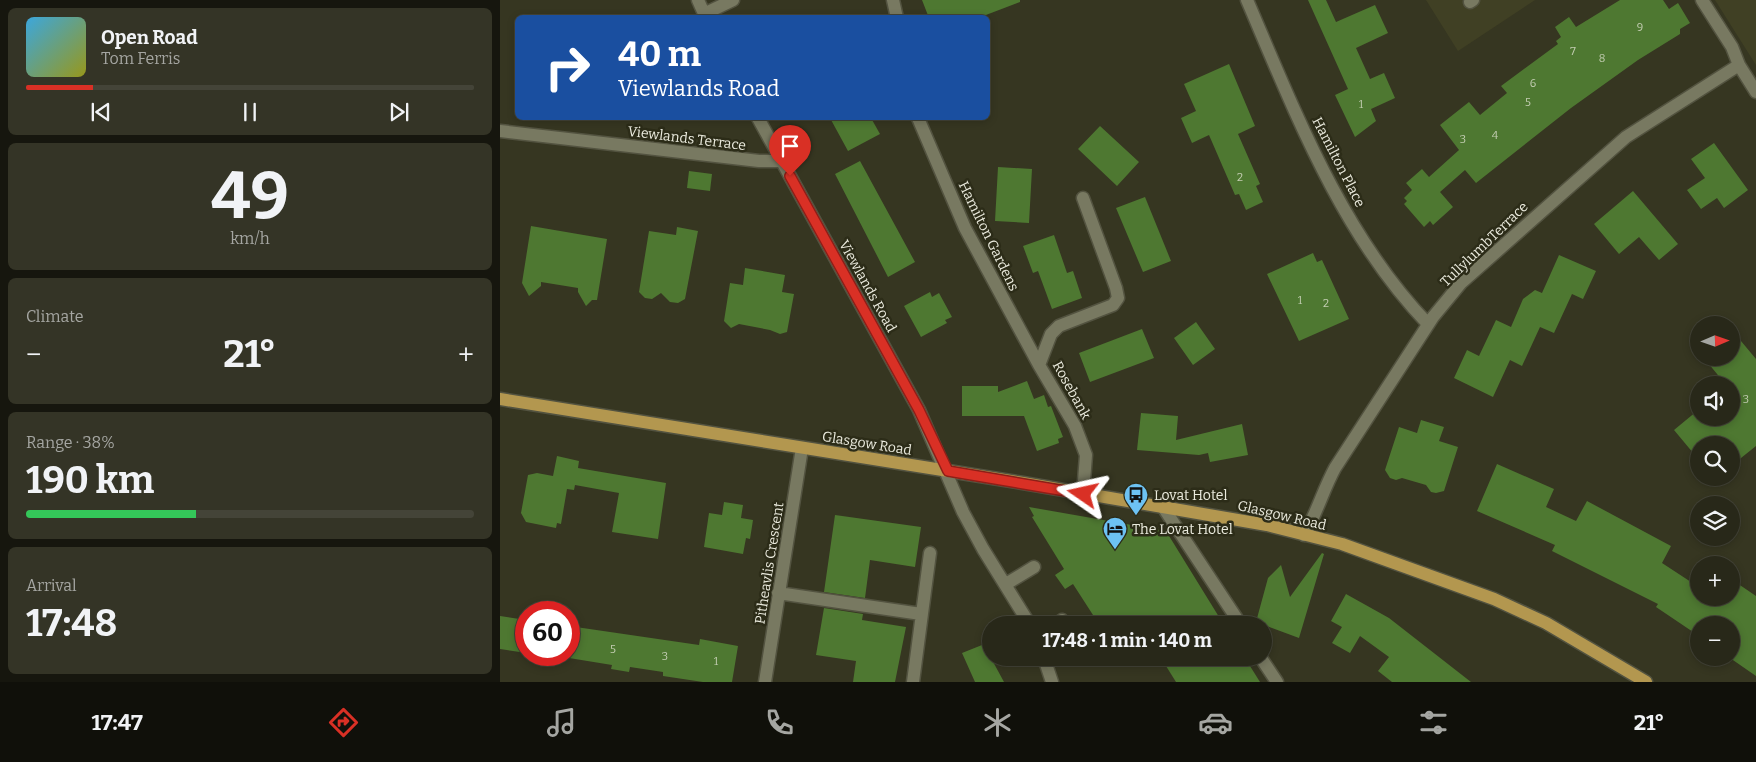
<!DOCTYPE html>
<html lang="en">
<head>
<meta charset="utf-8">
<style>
  :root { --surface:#282819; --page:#343426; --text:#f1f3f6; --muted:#a5a6a2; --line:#444438; --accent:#d93025 }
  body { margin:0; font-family:Bitter,serif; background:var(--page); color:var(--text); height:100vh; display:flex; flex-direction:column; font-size:19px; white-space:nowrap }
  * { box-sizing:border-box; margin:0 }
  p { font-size:16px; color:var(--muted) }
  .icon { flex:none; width:28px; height:28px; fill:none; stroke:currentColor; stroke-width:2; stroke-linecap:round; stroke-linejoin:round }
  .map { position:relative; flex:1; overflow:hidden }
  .panel { display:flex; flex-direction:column; gap:8px; padding:8px; background:#16160e; width:500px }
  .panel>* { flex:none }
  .guide { position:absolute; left:15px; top:15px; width:475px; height:105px; border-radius:8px; box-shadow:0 2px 8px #0003,0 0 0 1px var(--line); background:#1a4fa0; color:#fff; overflow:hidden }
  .needle { width:32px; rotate:88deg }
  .fabs { position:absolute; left:1190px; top:316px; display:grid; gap:10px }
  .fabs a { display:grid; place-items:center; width:50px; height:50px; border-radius:50%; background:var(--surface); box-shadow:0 2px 8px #0003,0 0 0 1px var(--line); font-size:25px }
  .speed { position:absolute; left:15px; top:601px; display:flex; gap:10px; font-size:25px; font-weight:700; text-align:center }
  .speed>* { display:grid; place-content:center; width:65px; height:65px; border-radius:50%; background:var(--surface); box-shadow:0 2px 8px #0003,0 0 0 1px var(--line); line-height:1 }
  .speed .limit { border:8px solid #d22; background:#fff; color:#111 }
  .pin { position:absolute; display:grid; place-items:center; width:42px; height:42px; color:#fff; margin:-51px -21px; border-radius:50% 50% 50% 0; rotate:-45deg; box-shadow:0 0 5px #0007 }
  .pin .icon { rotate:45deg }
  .me { position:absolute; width:55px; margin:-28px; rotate:281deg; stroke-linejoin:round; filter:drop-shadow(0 0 4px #0008) }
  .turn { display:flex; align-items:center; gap:18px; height:105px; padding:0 20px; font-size:22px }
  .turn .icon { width:65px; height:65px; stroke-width:2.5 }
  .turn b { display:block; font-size:35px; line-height:42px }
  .big { font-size:38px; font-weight:700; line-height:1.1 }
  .panel .tile { flex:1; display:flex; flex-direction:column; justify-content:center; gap:8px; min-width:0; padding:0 18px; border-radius:8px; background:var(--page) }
  .panel .dial { align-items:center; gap:0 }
  .dial b { font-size:65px; line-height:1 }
  .song { display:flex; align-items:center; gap:15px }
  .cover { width:60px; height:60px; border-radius:8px; background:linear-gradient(135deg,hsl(200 70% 55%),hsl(60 70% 35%)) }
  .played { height:5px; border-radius:2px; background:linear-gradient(90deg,var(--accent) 15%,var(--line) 15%) }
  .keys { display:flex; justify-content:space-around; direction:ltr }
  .heat { display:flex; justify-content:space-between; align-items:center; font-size:28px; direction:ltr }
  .charge { height:8px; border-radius:4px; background:linear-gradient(90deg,#34c759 38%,var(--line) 0) }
  .trip { position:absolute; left:482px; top:616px; width:290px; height:50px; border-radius:25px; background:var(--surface); box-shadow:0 2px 8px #0003,0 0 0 1px var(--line); font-weight:700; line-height:50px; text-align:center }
  .menu { display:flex; height:80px; justify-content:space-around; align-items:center; background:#10100a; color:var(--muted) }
  .menu .icon { width:35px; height:35px }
  .menu .selected { color:var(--accent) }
  .menu b { font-size:22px; color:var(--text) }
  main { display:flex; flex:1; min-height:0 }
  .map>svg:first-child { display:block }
  .built { fill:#404024 }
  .building { fill:#4e7831 }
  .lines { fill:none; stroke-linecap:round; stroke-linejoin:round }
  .minor-casing { stroke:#535340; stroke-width:15 }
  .major-casing { stroke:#535340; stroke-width:15 }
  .minor { stroke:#787961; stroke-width:12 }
  .major { stroke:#b3974f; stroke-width:12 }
  .route-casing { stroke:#8d1f18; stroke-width:12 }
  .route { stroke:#d93025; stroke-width:9 }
  .labels { text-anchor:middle; stroke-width:5; stroke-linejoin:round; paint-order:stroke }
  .number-label { font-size:11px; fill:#c4ceb3 }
  .street-label { font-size:14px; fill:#ebebde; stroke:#2c2c18 }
  .poi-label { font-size:14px; fill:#ebebde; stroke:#2c2c18; text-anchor:start }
</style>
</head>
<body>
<main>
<section class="panel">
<div class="tile">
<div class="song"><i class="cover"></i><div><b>Open Road</b><p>Tom Ferris</p></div></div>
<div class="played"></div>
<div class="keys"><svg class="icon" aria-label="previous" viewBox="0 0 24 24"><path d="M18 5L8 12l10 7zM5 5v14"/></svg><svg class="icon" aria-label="pause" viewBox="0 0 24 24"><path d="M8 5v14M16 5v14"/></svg><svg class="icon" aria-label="next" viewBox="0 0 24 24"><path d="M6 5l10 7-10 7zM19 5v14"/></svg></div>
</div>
<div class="tile dial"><b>49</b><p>km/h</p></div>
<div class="tile"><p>Climate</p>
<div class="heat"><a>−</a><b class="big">21°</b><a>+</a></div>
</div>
<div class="tile"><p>Range · 38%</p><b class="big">190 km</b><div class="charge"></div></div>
<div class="tile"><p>Arrival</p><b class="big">17:48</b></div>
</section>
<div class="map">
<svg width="1256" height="682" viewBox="0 0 1256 682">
  <rect width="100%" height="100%" fill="#363621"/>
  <!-- built -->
  <path class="built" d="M926,0H1035L958,51Z
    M1215,0H1256V65Z"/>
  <!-- building -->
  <path class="building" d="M422,0H520V2L478,18H429Z
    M808,0H826L836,22L875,5L888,33L856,48L870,79L884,73L895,98L871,109L876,121L855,137L835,95L848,89Z
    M1120,0H1163L1169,9L1178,3L1190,23L1180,29V34L1138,60L1071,108L976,183L965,170L940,192L953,207L933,225L930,221L924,227L904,204L907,201L904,198L912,190L906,183L922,169L929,177L959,150L940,125L969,102L980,115L1007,93L1001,86L1058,44L1056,41L1061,37L1055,27L1069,17L1076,27Z
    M729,64L755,126L738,134L760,184L756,186L763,202L746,210L739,194L735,195L709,135L692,143L681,118L696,111L684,84Z
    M330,118H371L380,134L348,151Z
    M600,126L639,162L617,186L578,149Z
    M1214,143L1248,190L1224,208L1217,198L1201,209L1187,190L1205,178L1191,159Z
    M360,161L415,262L388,277L335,174Z
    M498,167L532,169L529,223L495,221Z
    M189,171L212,174L210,191L187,188Z
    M1133,191L1178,244L1159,260L1139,237L1119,254L1094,224Z
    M645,197L671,261L643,272L616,208Z
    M31,226L107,239L97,300H92L86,306L78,292V288L41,282V286L29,296L22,283Z
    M177,227L198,231L185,299L178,303L170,302L161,293L152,299L145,298L139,292L149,231L176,235Z
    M554,235L567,273L573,271L582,298L552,309L538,271L533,273L523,246Z
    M813,253L817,262L822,260L849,319L799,341L767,274Z
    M1059,255L1096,271L1083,299L1072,294L1054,333L1040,327L1022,366L1010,360L993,397L954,378L967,350L979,356L996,320L1011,327L1023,299L1035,290L1042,293Z
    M245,268L285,275L282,292L294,294L287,332L280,334L270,330L239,324L231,328L224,321L230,283L243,285Z
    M430,292L432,297L439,293L452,317L445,320L447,323L421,337L404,306Z
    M696,322L715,349L693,365L674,338Z
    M642,329L654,358L590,382L579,353Z
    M1231,329L1256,359V446L1231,466V445H1199V460L1174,430L1197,411L1199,418H1231V385H1226L1204,358H1231Z
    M527,381L534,399L544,395L548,407L551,406L563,437L558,439L559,443L537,451L524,416H462V386H498V392Z
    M641,413L678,416L676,440L742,424L748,455L710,462L708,453L699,455L637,450Z
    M921,420L944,427L939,441L958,447L944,491L936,493L931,492L926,485L902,478L896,480L890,478L885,470L899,427L917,433Z
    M57,456L79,461L78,468L166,483L158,539L112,532L119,493L75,485L74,490L67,489L61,524L57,523L56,528L26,522L21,513L28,475L37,473L53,476Z
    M997,464L1054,489L1046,507L1076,521L1087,501L1171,546L1162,563L1191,582L1199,570V598H1231V579L1256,596V676L1230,658L1231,625H1199V636L1156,607L1158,604L1052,551L1055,545L977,511Z
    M224,502L243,505L241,518L253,520L250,539L246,538L243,554L204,547L209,513L222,515Z
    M529,507L666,531L724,625H641L636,617L622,625H586L593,615L573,584L565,589L555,575L564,569L532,517L534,516Z
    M335,515L421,527L415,567L370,560L365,598L324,592Z
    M822,553L824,554L799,638L756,622L768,578L781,565L790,597Z
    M846,594L889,618L971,682H892L878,671L889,657L860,636L850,653L832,643L842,627L831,621Z
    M324,608L363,614L362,620L406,627L395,682H353L356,661L316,655Z
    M0,616L26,620V653L0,649Z
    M69,626L199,645L200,639L238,646L232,682H203L163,676V672L130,667L129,672L111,669L112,665L69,658Z
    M487,643L491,658L504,682H475L462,653Z
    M661,658H745L760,682H676Z"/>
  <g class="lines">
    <defs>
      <path id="minor" d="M198,0L206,18
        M393,0L397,18
        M747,0C795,112 842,235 928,324
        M1202,0L1232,47L1239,65L1256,92
        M970,2L973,0
        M204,14L233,0
        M258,118L419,410L463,512L483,549L530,625
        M418,118L465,228L539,365
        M0,131L259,161H281
        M583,494L586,455L575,426L539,365L551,334L559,326L613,305L618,298L616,288L583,198
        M663,507L741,625
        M804,535C817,513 823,490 835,468L933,317L961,283L1126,137L1239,65
        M506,584L534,567
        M278,593L421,614
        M555,625L562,620
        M544,658L552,682
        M761,658L777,682
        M265,682L302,448
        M413,682L430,553"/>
      <path id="major" d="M0,399L523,483L767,525L842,544L994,599L1046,623L1146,682"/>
    </defs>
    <!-- minor casing -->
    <use href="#minor" class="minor-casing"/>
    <!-- major casing -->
    <use href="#major" class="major-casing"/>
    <!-- minor -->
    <use href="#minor" class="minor"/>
    <!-- major -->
    <use href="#major" class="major"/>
  </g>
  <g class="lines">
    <defs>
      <path id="route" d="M290,176L419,410L448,471L583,494"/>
    </defs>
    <!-- route casing -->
    <use href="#route" class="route-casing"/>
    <!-- route -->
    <use href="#route" class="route"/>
  </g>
  <!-- icons -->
  <defs>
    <symbol id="bus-pin" viewBox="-11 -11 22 30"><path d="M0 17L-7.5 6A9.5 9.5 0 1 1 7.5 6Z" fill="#6dc2f3" stroke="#2c2c18"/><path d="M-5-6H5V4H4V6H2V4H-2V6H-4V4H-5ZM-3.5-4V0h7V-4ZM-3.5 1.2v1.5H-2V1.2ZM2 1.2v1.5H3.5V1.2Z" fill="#111"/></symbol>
    <symbol id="hotel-pin" viewBox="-11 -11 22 30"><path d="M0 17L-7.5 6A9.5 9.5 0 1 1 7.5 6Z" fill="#6dc2f3" stroke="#2c2c18"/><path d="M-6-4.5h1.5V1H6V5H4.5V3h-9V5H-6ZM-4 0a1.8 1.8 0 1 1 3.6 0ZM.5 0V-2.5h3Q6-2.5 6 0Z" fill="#111"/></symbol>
  </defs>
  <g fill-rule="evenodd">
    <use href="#bus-pin" x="622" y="481" width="28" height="38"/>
    <use href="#hotel-pin" x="601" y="515" width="28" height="38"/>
  </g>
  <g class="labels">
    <!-- number labels -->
    <g class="number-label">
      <text x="1140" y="31">9</text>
      <text x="1073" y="55">7</text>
      <text x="1102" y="62">8</text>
      <text x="1033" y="87">6</text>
      <text x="1028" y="106">5</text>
      <text x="861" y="108">1</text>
      <text x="995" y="139">4</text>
      <text x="963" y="143">3</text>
      <text x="740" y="181">2</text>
      <text x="800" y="304">1</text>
      <text x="826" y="307">2</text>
      <text x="1246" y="403">3</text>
      <text x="113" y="653">5</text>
      <text x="165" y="660">3</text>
      <text x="216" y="665">1</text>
    </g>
    <!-- street labels -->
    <g class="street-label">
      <text transform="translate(187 138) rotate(7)" y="5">Viewlands Terrace</text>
      <text transform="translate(839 162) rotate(63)" y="5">Hamilton Place</text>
      <text transform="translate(489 236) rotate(64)" y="5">Hamilton Gardens</text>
      <text transform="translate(984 244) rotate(-44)" y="5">TullylumbTerrace</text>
      <text transform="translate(368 286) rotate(61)" y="5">Viewlands Road</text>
      <text transform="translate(572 390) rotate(61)" y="5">Rosebank</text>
      <text transform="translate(367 443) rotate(9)" y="5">Glasgow Road</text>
      <text transform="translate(782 515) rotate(13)" y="5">Glasgow Road</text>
      <text transform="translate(269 563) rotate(-81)" y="5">Pitheavlis Crescent</text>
    </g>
    <!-- poi labels -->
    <g class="poi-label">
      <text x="654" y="500">Lovat Hotel</text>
      <text x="632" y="534">The Lovat Hotel</text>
    </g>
  </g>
</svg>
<div class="fabs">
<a><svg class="needle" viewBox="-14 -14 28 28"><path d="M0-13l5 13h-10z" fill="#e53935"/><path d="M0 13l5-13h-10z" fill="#a5a6a2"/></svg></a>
<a><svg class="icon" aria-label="sound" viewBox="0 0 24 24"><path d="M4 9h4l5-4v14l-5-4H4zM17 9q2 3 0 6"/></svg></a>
<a><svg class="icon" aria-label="search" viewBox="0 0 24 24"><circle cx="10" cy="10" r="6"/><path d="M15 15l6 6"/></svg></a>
<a><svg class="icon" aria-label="layers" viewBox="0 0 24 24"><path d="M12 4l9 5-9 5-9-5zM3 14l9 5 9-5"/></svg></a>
<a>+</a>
<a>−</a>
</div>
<div class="speed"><div class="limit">60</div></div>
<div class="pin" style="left:290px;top:176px;background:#d93025"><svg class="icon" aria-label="arrive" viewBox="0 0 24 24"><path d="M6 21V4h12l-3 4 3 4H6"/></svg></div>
<svg class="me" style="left:583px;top:494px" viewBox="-20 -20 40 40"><path d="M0-17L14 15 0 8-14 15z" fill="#d93025" stroke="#fff" stroke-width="4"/></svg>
<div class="trip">17:48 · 1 min · 140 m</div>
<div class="guide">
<div class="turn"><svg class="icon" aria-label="right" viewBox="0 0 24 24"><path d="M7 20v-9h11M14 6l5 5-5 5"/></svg><div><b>40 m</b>Viewlands Road</div></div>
</div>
</div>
</main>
<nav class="menu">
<b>17:47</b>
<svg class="icon selected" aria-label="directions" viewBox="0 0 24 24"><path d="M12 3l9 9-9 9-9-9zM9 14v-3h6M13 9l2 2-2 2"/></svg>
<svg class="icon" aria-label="music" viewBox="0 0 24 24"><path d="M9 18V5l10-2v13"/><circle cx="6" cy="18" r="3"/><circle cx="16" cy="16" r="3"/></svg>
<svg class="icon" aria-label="phone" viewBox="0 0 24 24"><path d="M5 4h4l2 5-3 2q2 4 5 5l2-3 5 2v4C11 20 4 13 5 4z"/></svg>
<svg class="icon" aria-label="climate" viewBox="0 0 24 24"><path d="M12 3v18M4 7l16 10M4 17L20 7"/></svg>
<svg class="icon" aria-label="car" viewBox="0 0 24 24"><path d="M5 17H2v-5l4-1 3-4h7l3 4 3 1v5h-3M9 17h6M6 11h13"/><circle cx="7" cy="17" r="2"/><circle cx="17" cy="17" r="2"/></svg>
<svg class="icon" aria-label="filters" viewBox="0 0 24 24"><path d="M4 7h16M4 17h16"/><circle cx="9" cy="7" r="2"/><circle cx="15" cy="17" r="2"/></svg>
<b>21°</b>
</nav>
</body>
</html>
